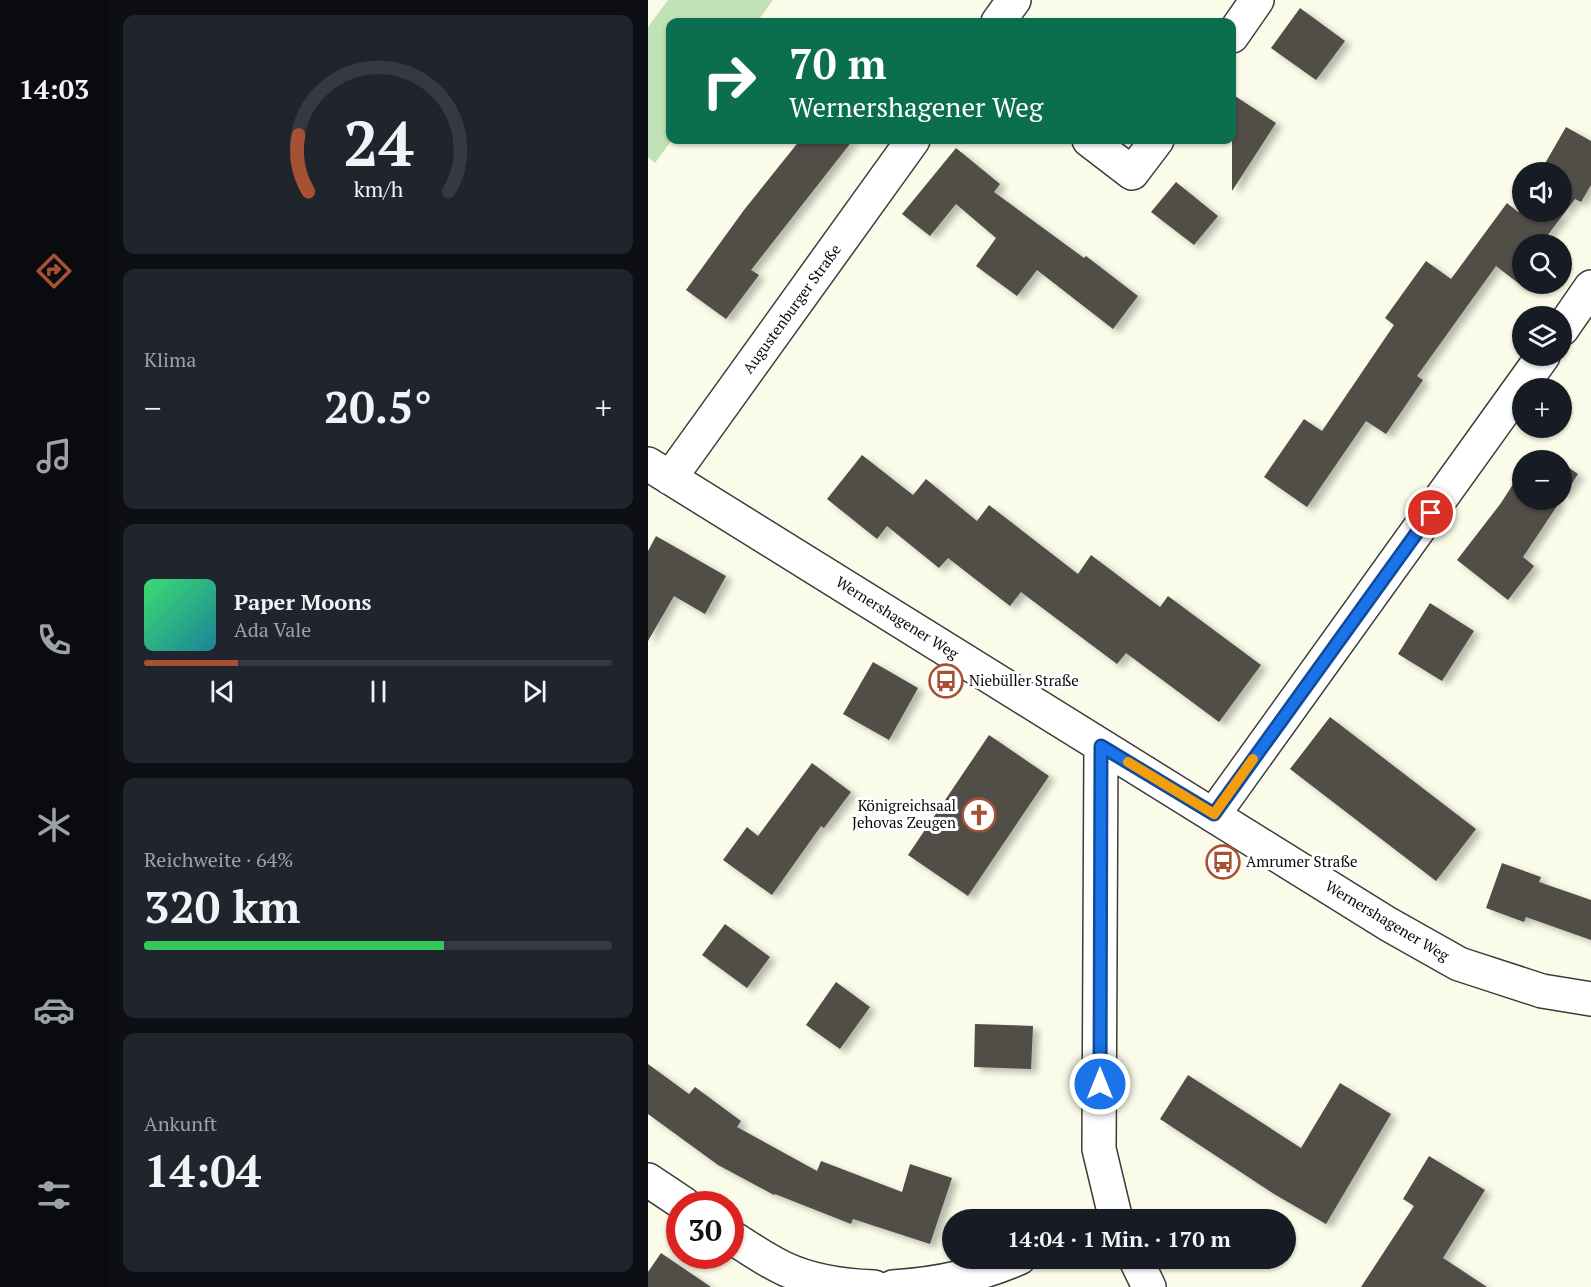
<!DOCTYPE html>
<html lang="de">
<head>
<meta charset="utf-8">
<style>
  :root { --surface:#171b24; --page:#20242c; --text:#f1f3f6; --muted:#9ea1a6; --line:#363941; --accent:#a75134 }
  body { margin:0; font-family:"PT Serif",serif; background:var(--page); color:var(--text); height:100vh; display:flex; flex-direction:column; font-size:22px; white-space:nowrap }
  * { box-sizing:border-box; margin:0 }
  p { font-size:20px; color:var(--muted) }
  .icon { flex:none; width:33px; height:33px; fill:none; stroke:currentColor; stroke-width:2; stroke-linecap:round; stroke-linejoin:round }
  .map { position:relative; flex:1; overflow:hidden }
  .sheet { display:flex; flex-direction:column; gap:15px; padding:15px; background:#0d0f14; width:540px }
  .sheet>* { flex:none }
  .guide { position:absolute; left:18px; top:18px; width:570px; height:126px; border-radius:12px; box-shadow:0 2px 4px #0004; background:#0b6e4f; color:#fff; overflow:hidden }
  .tools { position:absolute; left:864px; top:162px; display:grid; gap:12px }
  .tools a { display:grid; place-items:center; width:60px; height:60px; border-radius:50%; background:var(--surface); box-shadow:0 2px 4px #0004; font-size:30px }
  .speed { position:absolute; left:18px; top:1191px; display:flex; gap:12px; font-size:30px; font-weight:700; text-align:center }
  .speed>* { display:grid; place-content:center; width:78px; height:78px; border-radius:50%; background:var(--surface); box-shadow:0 2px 4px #0004; line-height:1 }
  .speed .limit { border:9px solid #d22; background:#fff; color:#111 }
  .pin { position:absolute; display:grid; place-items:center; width:51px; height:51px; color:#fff; margin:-26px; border:3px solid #fff; border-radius:50%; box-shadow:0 2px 6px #0007 }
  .me { position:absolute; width:66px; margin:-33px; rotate:0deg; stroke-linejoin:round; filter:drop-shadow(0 0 4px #0008) }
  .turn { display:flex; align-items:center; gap:21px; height:126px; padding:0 24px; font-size:27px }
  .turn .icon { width:78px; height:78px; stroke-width:2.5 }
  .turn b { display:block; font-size:42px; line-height:51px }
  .big { font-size:45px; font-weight:700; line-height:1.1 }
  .sheet .widget { flex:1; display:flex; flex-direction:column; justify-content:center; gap:9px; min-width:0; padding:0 21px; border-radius:12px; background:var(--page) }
  .sheet .dial { align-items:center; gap:0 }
  .dial svg { height:156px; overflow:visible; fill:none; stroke:var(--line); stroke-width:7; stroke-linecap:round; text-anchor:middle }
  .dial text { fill:var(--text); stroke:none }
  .song { display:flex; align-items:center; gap:18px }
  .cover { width:72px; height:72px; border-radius:9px; background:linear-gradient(135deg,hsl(140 70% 55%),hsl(190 70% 35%)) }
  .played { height:6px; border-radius:3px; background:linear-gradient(90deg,var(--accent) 20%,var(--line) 20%) }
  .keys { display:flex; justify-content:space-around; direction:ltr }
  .heat { display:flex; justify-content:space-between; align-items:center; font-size:33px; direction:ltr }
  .charge { height:9px; border-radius:4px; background:linear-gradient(90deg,#34c759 64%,var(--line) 0) }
  .trip { position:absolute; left:294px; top:1209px; width:354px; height:60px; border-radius:30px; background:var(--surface); box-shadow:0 2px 4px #0004; font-weight:700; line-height:60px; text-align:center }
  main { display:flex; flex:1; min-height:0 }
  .tab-bar { display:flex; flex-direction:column; width:108px; justify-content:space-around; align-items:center; background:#090b0e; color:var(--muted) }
  .tab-bar .icon { width:42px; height:42px }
  .tab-bar .selected { color:var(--accent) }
  .tab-bar b { font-size:27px; color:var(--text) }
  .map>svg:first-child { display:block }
  .green { fill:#c1e1b7 }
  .building { fill:#514e47; filter:url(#shadow) }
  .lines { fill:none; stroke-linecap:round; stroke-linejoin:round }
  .minor-casing { stroke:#3c3c3c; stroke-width:36 }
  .minor { stroke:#fff; stroke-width:33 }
  .route-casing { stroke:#114b97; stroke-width:15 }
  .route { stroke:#1a73e8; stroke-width:10 }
  .slow { stroke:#f59e0b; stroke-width:10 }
  .labels { text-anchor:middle; stroke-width:6; stroke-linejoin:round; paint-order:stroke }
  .street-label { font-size:15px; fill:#090909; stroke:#fff }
  .poi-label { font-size:15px; fill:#090909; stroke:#fff; text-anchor:start }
</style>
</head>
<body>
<main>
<nav class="tab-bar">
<b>14:03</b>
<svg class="icon selected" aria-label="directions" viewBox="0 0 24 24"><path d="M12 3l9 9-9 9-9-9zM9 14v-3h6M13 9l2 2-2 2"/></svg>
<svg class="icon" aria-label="music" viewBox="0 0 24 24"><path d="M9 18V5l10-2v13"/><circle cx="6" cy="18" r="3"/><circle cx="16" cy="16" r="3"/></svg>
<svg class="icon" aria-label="phone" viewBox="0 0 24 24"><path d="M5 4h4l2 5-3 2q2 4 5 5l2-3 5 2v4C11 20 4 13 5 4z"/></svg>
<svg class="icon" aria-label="climate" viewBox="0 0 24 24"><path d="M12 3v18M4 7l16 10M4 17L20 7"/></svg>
<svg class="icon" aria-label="car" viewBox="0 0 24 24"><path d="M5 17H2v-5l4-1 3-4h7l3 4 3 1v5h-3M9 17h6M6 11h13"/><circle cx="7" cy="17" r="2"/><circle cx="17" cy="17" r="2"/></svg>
<svg class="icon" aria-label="filters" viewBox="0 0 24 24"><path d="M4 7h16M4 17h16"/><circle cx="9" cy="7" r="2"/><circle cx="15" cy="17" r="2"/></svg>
</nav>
<section class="sheet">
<div class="widget dial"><svg viewBox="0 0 100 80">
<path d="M14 69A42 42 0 1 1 86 69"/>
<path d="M14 69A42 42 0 0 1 9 40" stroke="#a75134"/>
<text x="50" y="56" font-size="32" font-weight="700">24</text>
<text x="50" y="72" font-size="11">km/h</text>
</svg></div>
<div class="widget"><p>Klima</p>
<div class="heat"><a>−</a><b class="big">20.5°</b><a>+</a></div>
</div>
<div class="widget">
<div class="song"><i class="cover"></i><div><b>Paper Moons</b><p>Ada Vale</p></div></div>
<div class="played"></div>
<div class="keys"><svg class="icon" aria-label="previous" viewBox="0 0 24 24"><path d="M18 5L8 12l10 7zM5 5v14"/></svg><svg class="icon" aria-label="pause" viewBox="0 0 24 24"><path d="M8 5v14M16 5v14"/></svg><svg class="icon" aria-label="next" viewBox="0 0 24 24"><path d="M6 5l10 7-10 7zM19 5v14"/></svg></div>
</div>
<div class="widget"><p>Reichweite · 64%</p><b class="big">320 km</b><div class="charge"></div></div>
<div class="widget"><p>Ankunft</p><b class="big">14:04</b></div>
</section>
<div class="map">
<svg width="943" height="1287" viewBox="0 0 943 1287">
  <defs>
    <filter id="shadow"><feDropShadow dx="6" dy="4" stdDeviation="3" flood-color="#0004"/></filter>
  </defs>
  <rect width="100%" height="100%" fill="#fafce9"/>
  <!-- green -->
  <path class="green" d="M20,0H125L109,22H22V140H24L7,163L0,157V27Z"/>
  <!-- building -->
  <path class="building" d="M652,8L697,41L668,80L623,48Z
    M584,94L628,123L584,191Z
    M918,127L943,141V185L933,202L927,199L893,244H874V286L848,266L769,376L775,380L738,434L718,421L659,507L616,477L656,419L674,431L746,325L737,318L778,261L803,279L859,203L870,212L874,204V212H914V172H892Z
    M152,140H205L103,270L111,275L78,319L38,290L96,210Z
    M308,148L352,184L346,192L436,258L438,256L490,296L465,329L389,270L369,296L328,266L348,238L308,204L282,236L254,214Z
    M528,182L570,216L546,245L503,212Z
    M214,455L265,495L278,479L329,521L341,505L430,574L443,555L512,607L520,596L613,665L571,722L478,653L469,664L373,592L362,606L300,558L291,568L239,526L229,539L179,499Z
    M914,463L930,474L914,499Z
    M874,470V500H913L875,557L886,566L860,600L809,560L853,503Z
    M8,536L78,576L57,614L26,596L0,641V551Z
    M782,603L826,631L794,681L750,654Z
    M225,662L270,688L241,740L195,714Z
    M682,717L828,829L788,881L642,769Z
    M341,735L401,776L320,896L260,855Z
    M164,763L203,792L176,828L173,826L124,895L75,860L99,827L110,836Z
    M854,863L893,877L891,882L943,900V940L878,917L876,922L838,908Z
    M77,924L122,957L99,988L54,955Z
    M188,982L222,1007L192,1049L158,1025Z
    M327,1024L385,1026L383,1069L326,1067Z
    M0,1064L41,1094L47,1087L93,1121L89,1127L169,1171L173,1161L254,1192L262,1164L304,1178L282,1244L205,1219L203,1224L127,1194L126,1195L70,1165L0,1114Z
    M540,1075L653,1148L692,1083L743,1114L678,1224L626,1194L512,1119Z
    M781,1156L837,1190L795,1258L839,1287H713L766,1206L755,1199Z
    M13,1253L63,1287H0V1272Z"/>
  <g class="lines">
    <defs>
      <path id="minor" d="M350,22L366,0
        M584,36L609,0
        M441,140L484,173L509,140
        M914,329L943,287
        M0,464L740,924L811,964L894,991L943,999
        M22,478L265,140
        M453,746L451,1149L468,1220
        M566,814L895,356
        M0,1180L36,1204
        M82,1236C99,1247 116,1259 135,1268C162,1281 196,1286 226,1287
        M487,1258L501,1287
        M245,1287C290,1284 330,1276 371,1258"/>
    </defs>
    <!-- minor casing -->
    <use href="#minor" class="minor-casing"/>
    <!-- minor -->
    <use href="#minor" class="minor"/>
  </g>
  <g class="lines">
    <defs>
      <path id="route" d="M452,1084L453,746L566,814L783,513"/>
    </defs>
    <!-- route casing -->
    <use href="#route" class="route-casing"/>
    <!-- route -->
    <use href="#route" class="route"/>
    <!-- slow -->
    <path class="slow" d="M480,762L566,814L605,759"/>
  </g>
  <!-- icons -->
  <defs>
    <symbol id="bus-ring" viewBox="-11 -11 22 22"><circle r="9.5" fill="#fff" stroke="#a75134" stroke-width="1.5"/><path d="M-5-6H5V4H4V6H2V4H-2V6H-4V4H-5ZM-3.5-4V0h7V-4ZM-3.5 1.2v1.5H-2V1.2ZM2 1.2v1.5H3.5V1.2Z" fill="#a75134"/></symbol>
    <symbol id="church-ring" viewBox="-11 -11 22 22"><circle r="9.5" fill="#fff" stroke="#a75134" stroke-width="1.5"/><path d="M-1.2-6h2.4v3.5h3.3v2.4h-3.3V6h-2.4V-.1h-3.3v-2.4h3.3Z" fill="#a75134"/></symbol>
  </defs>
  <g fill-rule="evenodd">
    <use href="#bus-ring" x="279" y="662" width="38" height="38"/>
    <use href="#church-ring" x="312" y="796" width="38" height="38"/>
    <use href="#bus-ring" x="556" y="843" width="38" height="38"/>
  </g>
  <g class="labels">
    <!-- street labels -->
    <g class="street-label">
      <text transform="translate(144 309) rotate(-54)" y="5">Augustenburger Straße</text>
      <text transform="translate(249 618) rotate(32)" y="5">Wernershagener Weg</text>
      <text transform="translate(739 921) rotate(31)" y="5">Wernershagener Weg</text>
    </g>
    <!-- poi labels -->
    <g class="poi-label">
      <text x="321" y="686">Niebüller Straße</text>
      <text x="308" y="811" text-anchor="end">Königreichsaal<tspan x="308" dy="17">Jehovas Zeugen</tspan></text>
      <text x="598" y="867">Amrumer Straße</text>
    </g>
  </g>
</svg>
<div class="tools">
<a><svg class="icon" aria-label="sound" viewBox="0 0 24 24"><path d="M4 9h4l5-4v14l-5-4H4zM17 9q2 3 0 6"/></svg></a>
<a><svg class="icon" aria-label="search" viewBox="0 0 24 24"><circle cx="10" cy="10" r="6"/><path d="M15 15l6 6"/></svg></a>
<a><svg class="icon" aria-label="layers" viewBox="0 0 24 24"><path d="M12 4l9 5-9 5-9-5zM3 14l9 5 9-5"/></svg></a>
<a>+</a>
<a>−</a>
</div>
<div class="speed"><div class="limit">30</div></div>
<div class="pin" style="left:783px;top:513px;background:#d93025"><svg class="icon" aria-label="arrive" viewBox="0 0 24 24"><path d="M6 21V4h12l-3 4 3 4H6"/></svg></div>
<svg class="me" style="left:452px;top:1084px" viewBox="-20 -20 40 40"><circle r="17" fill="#1a73e8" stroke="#fff" stroke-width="3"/><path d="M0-11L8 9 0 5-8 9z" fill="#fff"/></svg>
<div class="trip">14:04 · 1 Min. · 170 m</div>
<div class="guide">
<div class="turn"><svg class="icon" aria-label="right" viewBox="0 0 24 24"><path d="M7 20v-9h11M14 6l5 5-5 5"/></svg><div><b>70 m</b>Wernershagener Weg</div></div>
</div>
</div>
</main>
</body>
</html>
